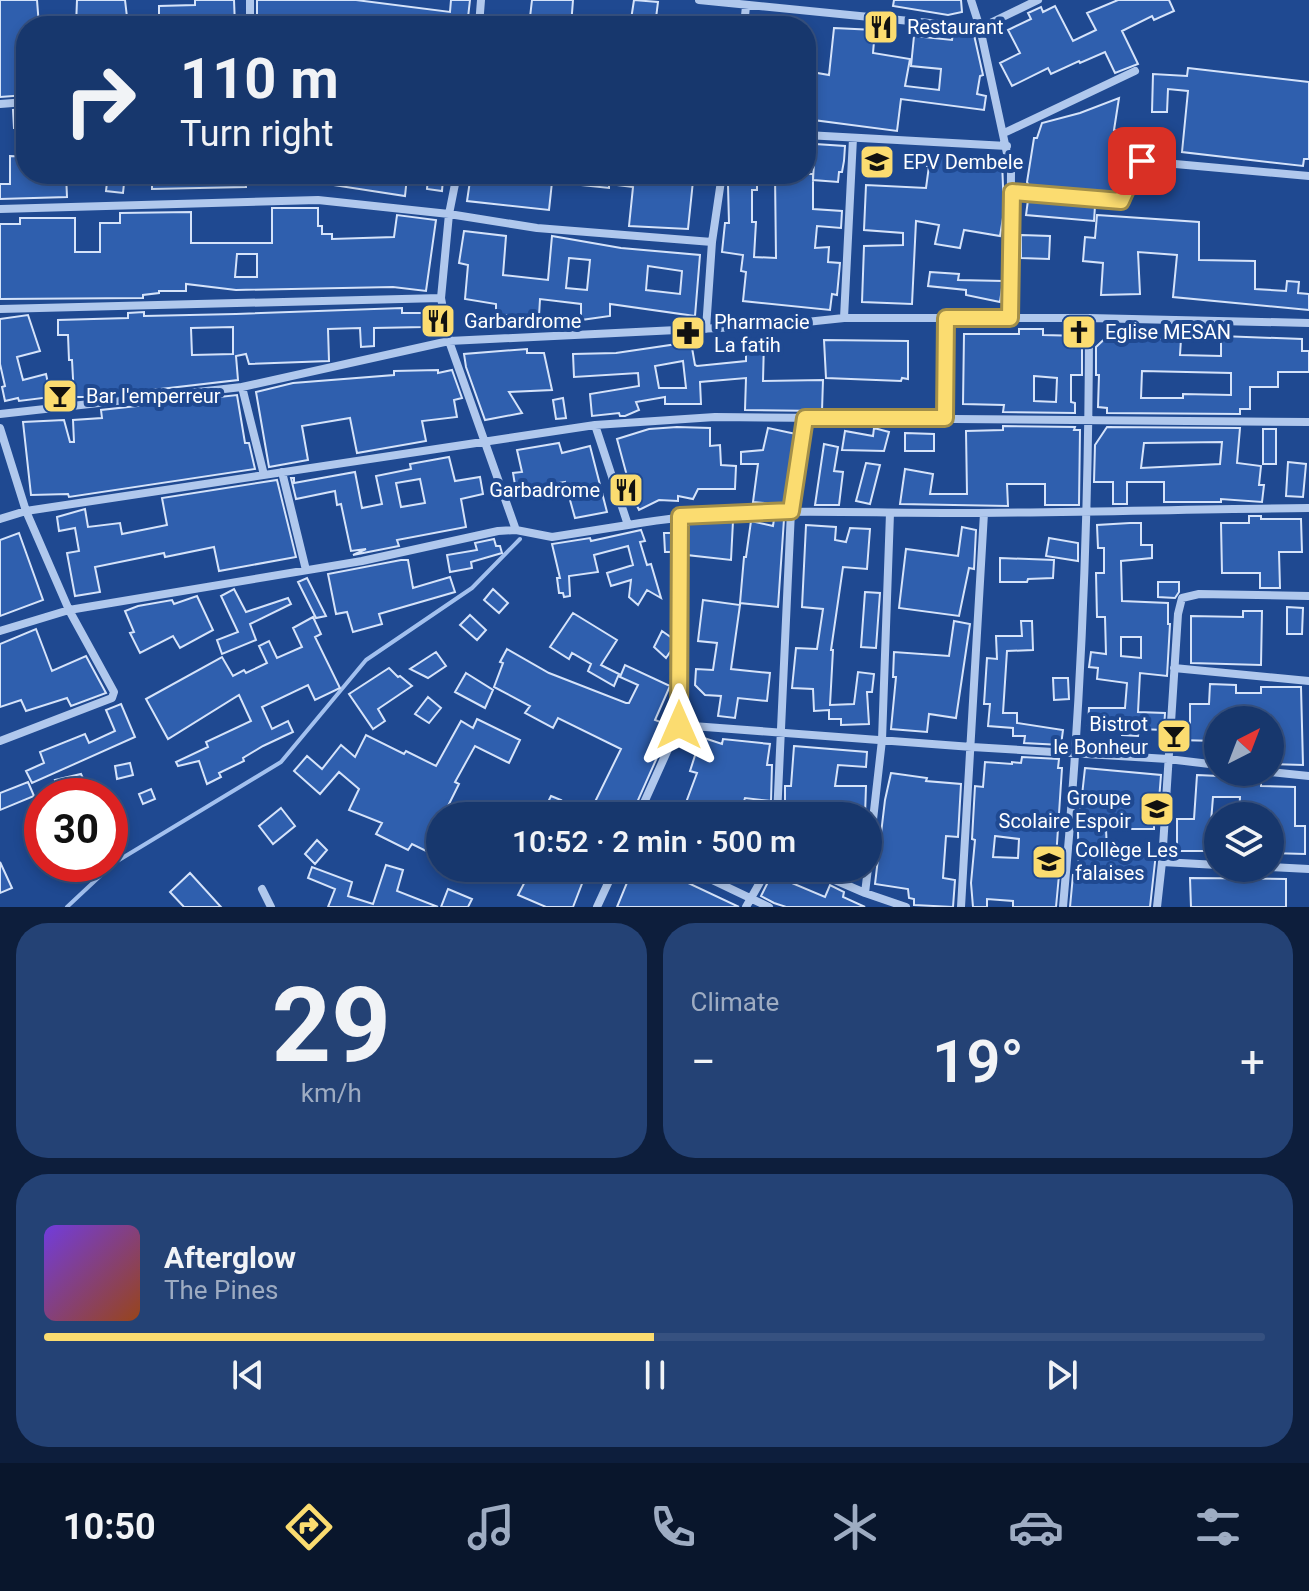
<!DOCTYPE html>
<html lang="en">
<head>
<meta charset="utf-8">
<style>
  :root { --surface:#17376d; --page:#244275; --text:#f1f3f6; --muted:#9eacc2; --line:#365180; --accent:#fbdc70 }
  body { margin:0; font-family:Roboto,sans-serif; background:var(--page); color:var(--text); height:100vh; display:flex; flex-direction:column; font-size:30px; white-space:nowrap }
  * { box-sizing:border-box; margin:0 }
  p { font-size:26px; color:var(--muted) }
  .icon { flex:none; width:44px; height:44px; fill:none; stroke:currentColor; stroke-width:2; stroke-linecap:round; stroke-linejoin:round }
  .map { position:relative; height:907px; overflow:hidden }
  .sheet { display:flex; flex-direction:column; gap:16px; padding:16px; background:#0d1e3c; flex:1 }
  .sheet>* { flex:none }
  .banner { position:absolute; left:16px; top:16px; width:800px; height:168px; border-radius:32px; box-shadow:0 4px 12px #0003,0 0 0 2px var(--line); background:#17376d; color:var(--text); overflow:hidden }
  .needle { width:52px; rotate:42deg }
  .tools { position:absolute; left:1204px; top:706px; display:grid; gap:16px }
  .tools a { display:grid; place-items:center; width:80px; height:80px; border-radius:50%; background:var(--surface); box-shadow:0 4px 12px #0003,0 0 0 2px var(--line); font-size:40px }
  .speed { position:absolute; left:24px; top:778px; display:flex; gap:16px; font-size:40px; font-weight:700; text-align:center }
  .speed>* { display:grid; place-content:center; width:104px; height:104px; border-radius:50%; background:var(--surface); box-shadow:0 4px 12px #0003,0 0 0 2px var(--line); line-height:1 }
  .speed .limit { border:12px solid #d22; background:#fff; color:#111 }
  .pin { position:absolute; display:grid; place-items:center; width:68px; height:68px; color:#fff; margin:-34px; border-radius:16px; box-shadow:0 4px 12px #0006 }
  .me { position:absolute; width:88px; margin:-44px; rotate:0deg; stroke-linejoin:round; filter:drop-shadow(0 0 6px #0008) }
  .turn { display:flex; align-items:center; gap:28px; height:168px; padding:0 32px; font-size:36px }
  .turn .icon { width:104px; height:104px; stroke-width:2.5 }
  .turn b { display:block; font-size:56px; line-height:68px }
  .big { font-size:60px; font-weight:600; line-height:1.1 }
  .sheet .tile { flex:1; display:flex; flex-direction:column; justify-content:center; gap:12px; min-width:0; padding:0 28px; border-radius:32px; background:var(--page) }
  .sheet .dial { align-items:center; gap:0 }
  .dial b { font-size:104px; line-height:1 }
  .song { display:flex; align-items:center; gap:24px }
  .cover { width:96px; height:96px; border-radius:12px; background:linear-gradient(135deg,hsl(260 70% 55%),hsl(20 70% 35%)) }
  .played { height:8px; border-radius:4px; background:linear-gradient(90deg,var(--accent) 50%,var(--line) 50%) }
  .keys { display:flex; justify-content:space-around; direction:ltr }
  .heat { display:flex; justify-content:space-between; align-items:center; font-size:44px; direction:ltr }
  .sheet .tiles { flex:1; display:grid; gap:16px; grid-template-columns:1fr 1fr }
  .tile:last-child { grid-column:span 2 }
  .trip { position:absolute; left:426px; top:802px; width:456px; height:80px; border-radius:40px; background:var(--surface); box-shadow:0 4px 12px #0003,0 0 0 2px var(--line); font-weight:600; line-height:80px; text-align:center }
  .dock { display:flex; height:128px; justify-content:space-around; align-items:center; background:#09162c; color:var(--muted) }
  .dock .icon { width:56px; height:56px }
  .dock .on { color:var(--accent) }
  .dock b { font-size:36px; color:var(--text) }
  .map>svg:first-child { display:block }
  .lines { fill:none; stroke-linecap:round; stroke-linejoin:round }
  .stream { stroke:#a3c1ef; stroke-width:4 }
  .building { fill:#2f5fae; stroke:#d5e3fa; stroke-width:2; fill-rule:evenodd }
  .minor { stroke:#b0c8ed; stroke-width:8 }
  .route-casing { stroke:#a38f49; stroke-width:20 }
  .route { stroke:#fbdc70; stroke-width:14 }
  .labels { text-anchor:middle; stroke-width:8; stroke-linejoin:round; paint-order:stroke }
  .poi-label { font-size:20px; fill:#fff; stroke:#1f4991; text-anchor:start }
</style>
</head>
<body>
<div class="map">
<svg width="1309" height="907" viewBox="0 0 1309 907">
  <rect width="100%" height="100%" fill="#1f4991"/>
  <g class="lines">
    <!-- stream -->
    <path class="stream" d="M67,907L114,863L281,762L366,660L472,588L520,539"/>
  </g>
  <!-- building -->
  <path class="building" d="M0,0H37L39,26H26V95L0,97Z
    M77,0H125L127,17L94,19V26H76Z
    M195,0H234L235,26H159V6L195,5Z
    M257,0H356L450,12L451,0H470L467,26H383V23L323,15L321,26H282V21L257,22Z
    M532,0H573L571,26H529Z
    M634,0L658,2L655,26H630Z
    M894,0H961L962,12L948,15L893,6Z
    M1118,0H1169L1174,11L1154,20L1152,16L1122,31L1138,64L1115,73L1105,52L1080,63L1079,61L1051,74L1048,68L1012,86L1000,63L1020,53L1008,30L1031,19L1028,13L1041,7L1043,12L1055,6L1073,41L1096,30L1087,13Z
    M834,28L875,30L873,53L910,59L905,86L939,90L941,69L911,66L914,36L952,40L953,33L974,35L983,75L980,76L977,94L986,96L984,110L901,99L897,131L806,119V71L829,75Z
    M1188,68L1309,82V159H1304L1303,166L1182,152L1188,91L1168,89L1167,112H1152L1153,74L1187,76Z
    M1119,98L1114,130L1118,131L1110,169L1125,171L1118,194L1029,186L1027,182L1034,138H1037L1042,123L1080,113Z
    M26,109V128H14L13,110Z
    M815,144L845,146L844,161L842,172H839L838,182L813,180Z
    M928,154L1002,161L1004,212L1000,236L964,230L960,248L935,244L939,225L916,221L912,304L862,302L864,246L903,245V233L864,230L866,185L926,188L929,166H927Z
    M10,156L26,157V174H66L67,197L0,199V184H10Z
    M108,174H125L123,193L106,191Z
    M152,174H245L246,187L152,189Z
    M307,174H381L407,177L405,196L307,181Z
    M471,174H653L673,178V174H685L684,180L693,181L688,229L629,226L633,187L609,184V188L552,182L549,210L467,201Z
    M775,174H813V209L842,211L841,228L817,226L815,248L829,247L828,262L840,263L837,295L832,294L830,310L743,301L746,272L741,271L743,255L722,252L725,223H729L728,185H741V175H757V190H752V222H756L754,257L776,258Z
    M428,178L443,179L442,191L427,189Z
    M1028,200L1095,206L1094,221L1026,215Z
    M272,208H318V226H322V234H332V239L394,237L397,215L436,220L426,291L393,287L236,290L186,284V291H159V293L143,295V298L0,299V224H20V218H75V252H100V223H120V213L191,212V243H272ZM237,254H257V277H235Z
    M1097,215L1199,222V260L1255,261V289L1286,291L1287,281L1299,282L1298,293L1309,294V310L1173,297L1177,255L1138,252L1140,294L1101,295L1103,263L1083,261L1085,237L1095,238Z
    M464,231L506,236L503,275L548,280L552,236L621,248L700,255L695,316L610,304V316L581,320V304L540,299L539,316L496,315V304L465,299L468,265L459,263ZM569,258L590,260L587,290L566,288ZM648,266L682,271L680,294L646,290Z
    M1021,235L1050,236L1049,259L1021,258Z
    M930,272L959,274L958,280L1003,281L1000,302L966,295V290L928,286Z
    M402,308V313H423L424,327L374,328V346L361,347L360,328L328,329L329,361L249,364L246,354L236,356L238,380L91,397H74L72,360H69L68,335H58V320L128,318V313L144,312V316L236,314ZM233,327V354L192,355L191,328Z
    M28,315L40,351L17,357L23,380L46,374L51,397L19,401L18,398L5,401L2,387L5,386L0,364V319Z
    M1019,329H1043V335L1082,336V375H1071V402L1075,403V413L1003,412L1004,405L963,404L964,334H1019ZM1034,376L1057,378L1056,402L1034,401Z
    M1111,333L1141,334V338L1181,339L1180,355L1221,356V336L1302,339V351H1309V372H1278V387H1250V409H1240V414L1107,413V408L1098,407L1099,375H1096V347ZM1142,371L1231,373V395L1183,394V398H1141Z
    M746,340H764L763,381L823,380L822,411L745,410L746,378L700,382L701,404H665V397L636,402L639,410L625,416H620L619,413L592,416L590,394L639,386L638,373L574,377L573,354L616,353L691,342L695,365L697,366L746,361ZM683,361L686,388H659L655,366Z
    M824,340L908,341V379L902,378L901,381L826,378Z
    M527,349V353H544L552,390L509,392L522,413L485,420L466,367L464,354Z
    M438,370V373L452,370L462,398L454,400L457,417L422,421L426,441L357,453L350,418L302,426L308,460L269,467L256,392L293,383L394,375V371Z
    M237,395L245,443H249L255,469L69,497L68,494L31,495L23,422L64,420L70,442H74L73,420L102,418L101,410Z
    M563,398L566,418L556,419L553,400Z
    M1003,426L1075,427L1074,430H1080L1079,505H1045V484H1007L1008,506L900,504L905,469L933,474L930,494H967L966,431L1003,430Z
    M677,427L710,428V446L720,445L721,465L736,466L735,489H698L693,499L678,496V501L659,500L639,510L624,478L627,476L617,439L649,429Z
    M1107,427L1240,428L1237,463L1261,466L1259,485H1264L1262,502L1221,499V502H1164V482H1127V504H1113V482H1094L1095,445ZM1222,442L1220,464L1141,468L1144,443Z
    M768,428L796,434L785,505L753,502L758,464H741V452L763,450Z
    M874,428L889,432L884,451L842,450L845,431L873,436Z
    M1263,429H1276V464H1263Z
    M905,433L934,434V451H905Z
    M559,443L562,453L590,446L607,512L575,518L565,482L516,491L513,473L522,472L517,450Z
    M824,444L838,447L834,471L843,472L839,505H815Z
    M449,457L455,481L480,477L483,494L461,499L466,527L397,540L399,546L353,555L366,549L351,551L341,504L337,505L335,491L296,499L291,478H294V483L355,472L362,508L382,504L376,476L411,469L410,464ZM420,479L425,503L401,507L396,483Z
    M1288,462L1306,464L1303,497L1286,496Z
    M866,463L880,465L870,504L856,501Z
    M277,480L296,557L219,571L214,547L165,557L164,553L95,567L100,592L75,596L67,553L79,551L75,528L59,531L57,517L85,509L88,527L120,523L122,534L167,525L162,498Z
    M1249,516H1261V519H1301L1302,552H1279L1280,588H1260V573H1222L1221,523H1249Z
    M774,519H784L778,607L740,603L744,557H746L751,521L773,526Z
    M728,521H733L731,560L687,555L688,524Z
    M1130,523H1141V545H1152V558L1121,561L1122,601L1168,603V624H1170L1167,676L1140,673L1138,712L1165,713L1164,730L1139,729L1138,736L1122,735V728L1088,725L1089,708H1125L1127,683L1097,679L1098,668L1089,667L1091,652L1106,654L1105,617H1097L1096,573H1104V548H1098L1097,525ZM1121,637H1141V658L1121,656Z
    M806,525L836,527L835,540L846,542L850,528L870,529L867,569L843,567L831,650H833L830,705L854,704L858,672L874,674L872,692H867L869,724L841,725V719H829V710L814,711L813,689L792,688L796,648L817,649L823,609L802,607Z
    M962,527L976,530L974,569L969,568L959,616L899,608L906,549L958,556Z
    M641,530L645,541L640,542L647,565L651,564L661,598L647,590L638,605L629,597L631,580L611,586L607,573L633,565L628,546L594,555L598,572L569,576L570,596L564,597L563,593H559L557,578H560L552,544L590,538L591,541Z
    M19,533L43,600L0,616V540Z
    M664,533H673V552H665Z
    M1049,538L1078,543V561L1046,556Z
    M494,539L496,546H500L502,553L471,562L472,568L450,572L447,555L477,550L475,543Z
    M1000,558L1054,560L1053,578L1028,579L1027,582H1000Z
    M401,560H408L413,588L450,577L455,592L379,614L382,624L353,632L347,612L336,614L328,574Z
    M307,578L326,616L316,618L298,582Z
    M1158,582H1179V592L1175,598L1158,597Z
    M234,589L246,612L288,598L291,604L250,624L256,640L222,654L217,640L238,632L221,596Z
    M493,589L508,603L499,613L484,600Z
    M865,592L880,593L876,648L861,647Z
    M197,596L213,630L180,648L173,636L140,653L130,633L134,632L125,611L138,606L172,600L174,604Z
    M703,600L740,605L731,669L770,673L767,701L738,698L735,718L718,716L721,696L705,695L695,685L696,669L713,670L717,643L698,641Z
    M1287,607L1303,608L1302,634H1287Z
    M1243,611H1262L1261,665L1191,663V616L1243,617Z
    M573,613L617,640L601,665L619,674L614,686L588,671L591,664L572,653L569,659L550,647Z
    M470,615L486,630L477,640L460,625Z
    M313,617L321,634L315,637L340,688L315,700L308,685L262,707L272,729L288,721L293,732L263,746L243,758L244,761L219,773L221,777L207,784L199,761L178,766L176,762L208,747L206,742L251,721L239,695L168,739L146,699L222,657L233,676L244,670L246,673L267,663L259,646L269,641L277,658L302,647L293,628Z
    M954,621L970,624L956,718L929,714L927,732L891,729L896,677H893L894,652L949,656Z
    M1021,621H1032L1033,650L1007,651L1003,713H1017V723L1063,730L1061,745L1024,743L1025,736H1013V728L988,726L990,704H984L987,658L997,659L996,636H1022Z
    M36,629L52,671L86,656L106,693L71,706L67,698L26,711L21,700L0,707V644Z
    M662,631L672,638V649L666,658L654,647Z
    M507,649L549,673L626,703H629L638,685L620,677L625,665L670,686L655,720L671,726L631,816H588L621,749L558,718L553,728L525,713L530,706L494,687L503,663L500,662Z
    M436,652L446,666L428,678L410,669Z
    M389,668L398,677L400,676L412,686L378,709L385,721L373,729L349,694Z
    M466,673L493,690L485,708L455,692Z
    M1053,678H1068L1069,699L1054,700Z
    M1210,684L1236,685V693H1261V687H1301L1303,765L1270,764V720H1218V741L1177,740L1178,726H1190V704H1209Z
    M428,697L441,708L429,723L415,714Z
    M121,704L135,737L32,783L26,771L44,763L40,752L85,734L89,743L115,731L106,710Z
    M477,719L520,740L509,763L475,746L455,782L459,784L443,816H440V823L426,851L412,844L408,850L376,834L382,823L349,810L359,789L339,772L320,794L294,771L307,756L322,769L341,745L355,757L366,735L404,754L406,751L436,766L461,721L473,728Z
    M701,737L722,744L723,739L770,744L767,765H772L771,801L745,798L739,816H681L697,773L690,771Z
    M794,746L867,752L866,767L838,765L835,786H866L865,816H787L789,803L785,802V786H791Z
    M1022,757L1059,759L1058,768H1062L1055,874L1059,875L1056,907H1013V901L987,899V907H973L971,883L975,840L972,839L975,786L983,787L985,762L1012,764V762L1021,763ZM995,836L1019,839L1018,858L993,857Z
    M130,763L133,775L117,779L115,766Z
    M1085,768L1161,775L1158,813H1154V829H1106L1107,850L1156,853L1150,907H1070L1073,875L1079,876L1078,832Z
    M891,773L927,778L926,781L961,784L958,837L946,836L943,878L955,880L953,907L914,905V899L909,898L908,889L875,884L885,800Z
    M81,774L86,785L76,790L79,796H62L55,780Z
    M1197,775L1261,778V786L1295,787V826H1305V854L1270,853V816H1239L1240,797H1213L1211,822H1218V851H1177V819H1194Z
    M28,782L34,796L0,810V793Z
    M151,789L155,799L143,804L139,794Z
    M551,796L561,800L553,816H541Z
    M281,808L295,826L273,844L259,826Z
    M317,840L327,850L315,864L305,854Z
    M0,862L12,888L0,893Z
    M386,865L403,870L397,891L438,907H328L335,889L308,878L312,867L352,882L348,896L373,904Z
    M532,868H588L573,907H546L518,895Z
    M633,868H640L663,878L664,875L681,882L682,880L739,907H617Z
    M775,868L790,874L787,881L825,897L830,885L844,892L843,897L865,907H786L774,903L761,896Z
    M190,873L221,907H184L170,892Z
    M1190,878L1286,879V907H1191Z
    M448,889L472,899L468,907H441Z"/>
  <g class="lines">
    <!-- minor -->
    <path class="minor" d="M699,0L980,28L1038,0
      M971,0L980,28L1011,172L1010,318
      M250,26V0
      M479,26L481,0
      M744,26L746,6
      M0,104L26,102
      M1004,133L1135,71
      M806,135L1007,146
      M457,174L449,214L441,298L449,341L516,530
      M1012,192L1121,201C1131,189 1132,173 1142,161L1309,176
      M0,209L318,200L449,214L537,228L712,242
      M0,309L441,298
      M844,318L853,138
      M706,329L712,242L722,174
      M242,387L264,475
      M0,414L242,387L449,341L778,325L844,318H1089L1309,323
      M945,418L946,318
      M595,425L628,525C732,506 838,513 944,513C1065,513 1187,509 1309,508
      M0,428L26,511L69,610L114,692L112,698L0,741
      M282,472L306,570
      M0,519L26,511L595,425L715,417L1309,422
      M0,631L69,610L362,561L498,531L516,530L552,537L628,525
      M1174,668L1309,681
      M679,725L972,747L1168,759L1218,765
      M1270,772L1309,776
      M638,816L679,725L680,516
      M777,816L791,511L805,418
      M1162,862L1218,865
      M868,864L882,740L890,513
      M1270,867L1309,869
      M687,868L769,907
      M807,868L865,893L906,907
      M262,889L271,907
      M865,893L868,868
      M597,907L615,868
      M746,907L768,868
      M961,907L984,513
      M1063,907C1081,711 1089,515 1089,318
      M1157,907L1162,862L1178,614L1182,598L1199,594L1309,596"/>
  </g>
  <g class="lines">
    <defs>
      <path id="route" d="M679,725L680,516L791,511L805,418H945L946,318H1010L1012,192L1121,201L1135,170L1142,161"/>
    </defs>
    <!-- route casing -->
    <use href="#route" class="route-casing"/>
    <!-- route -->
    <use href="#route" class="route"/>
  </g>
  <!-- icons -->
  <defs>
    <symbol id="restaurant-square" viewBox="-11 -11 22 22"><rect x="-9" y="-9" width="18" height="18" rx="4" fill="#fbdc70" stroke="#1f4991"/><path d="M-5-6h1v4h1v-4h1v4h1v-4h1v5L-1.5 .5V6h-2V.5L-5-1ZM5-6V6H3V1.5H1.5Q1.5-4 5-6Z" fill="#111"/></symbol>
    <symbol id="school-square" viewBox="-11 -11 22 22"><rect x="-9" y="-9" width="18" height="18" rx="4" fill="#fbdc70" stroke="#1f4991"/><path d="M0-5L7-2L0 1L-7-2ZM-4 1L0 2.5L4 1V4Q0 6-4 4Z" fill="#111"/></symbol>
    <symbol id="church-square" viewBox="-11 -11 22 22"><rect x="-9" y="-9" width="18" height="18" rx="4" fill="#fbdc70" stroke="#1f4991"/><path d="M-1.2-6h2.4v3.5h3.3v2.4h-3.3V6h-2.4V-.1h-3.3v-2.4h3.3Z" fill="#111"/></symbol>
    <symbol id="pharmacy-square" viewBox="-11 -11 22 22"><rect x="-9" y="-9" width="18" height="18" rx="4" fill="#fbdc70" stroke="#1f4991"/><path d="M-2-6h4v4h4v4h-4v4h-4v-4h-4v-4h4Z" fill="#111"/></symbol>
    <symbol id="bar-square" viewBox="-11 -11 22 22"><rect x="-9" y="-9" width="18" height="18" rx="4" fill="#fbdc70" stroke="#1f4991"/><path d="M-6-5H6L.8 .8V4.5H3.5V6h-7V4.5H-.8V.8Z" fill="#111"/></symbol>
  </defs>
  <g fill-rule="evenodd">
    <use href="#restaurant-square" x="861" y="7" width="40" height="40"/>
    <use href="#school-square" x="857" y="142" width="40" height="40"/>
    <use href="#restaurant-square" x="418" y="301" width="40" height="40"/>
    <use href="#church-square" x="1059" y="312" width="40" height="40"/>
    <use href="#pharmacy-square" x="668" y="313" width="40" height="40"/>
    <use href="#bar-square" x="40" y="376" width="40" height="40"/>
    <use href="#restaurant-square" x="606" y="470" width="40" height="40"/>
    <use href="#bar-square" x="1154" y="716" width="40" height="40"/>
    <use href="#school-square" x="1137" y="789" width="40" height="40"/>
    <use href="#school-square" x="1029" y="842" width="40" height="40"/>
  </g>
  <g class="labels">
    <!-- poi labels -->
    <g class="poi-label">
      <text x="907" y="34">Restaurant</text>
      <text x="903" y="169">EPV Dembele</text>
      <text x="464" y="328">Garbardrome</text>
      <text x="714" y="329">Pharmacie<tspan x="714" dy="23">La fatih</tspan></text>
      <text x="1105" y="339">Eglise MESAN</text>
      <text x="86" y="403">Bar l'emperreur</text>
      <text x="600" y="497" text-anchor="end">Garbadrome</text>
      <text x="1148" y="731" text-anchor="end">Bistrot<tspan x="1148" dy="23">le Bonheur</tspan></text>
      <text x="1131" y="805" text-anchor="end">Groupe<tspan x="1131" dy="23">Scolaire Espoir</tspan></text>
      <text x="1075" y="857">Collège Les<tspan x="1075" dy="23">falaises</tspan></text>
    </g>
  </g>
</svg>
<div class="tools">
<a><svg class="needle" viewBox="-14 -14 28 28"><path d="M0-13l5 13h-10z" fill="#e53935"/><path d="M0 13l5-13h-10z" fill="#9eacc2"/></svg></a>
<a><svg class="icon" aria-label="layers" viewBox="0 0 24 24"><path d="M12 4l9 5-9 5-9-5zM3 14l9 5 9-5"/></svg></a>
</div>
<div class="speed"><div class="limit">30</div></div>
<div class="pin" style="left:1142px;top:161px;background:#d93025"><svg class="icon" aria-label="arrive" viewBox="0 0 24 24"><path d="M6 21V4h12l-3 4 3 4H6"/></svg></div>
<svg class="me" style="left:679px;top:725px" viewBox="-20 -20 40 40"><path d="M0-17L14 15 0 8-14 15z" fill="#fbdc70" stroke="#fff" stroke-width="4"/></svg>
<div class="trip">10:52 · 2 min · 500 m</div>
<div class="banner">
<div class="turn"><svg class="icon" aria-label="right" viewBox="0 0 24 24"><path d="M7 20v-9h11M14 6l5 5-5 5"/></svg><div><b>110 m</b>Turn right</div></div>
</div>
</div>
<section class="sheet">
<div class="tiles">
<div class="tile dial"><b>29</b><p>km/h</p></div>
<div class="tile"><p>Climate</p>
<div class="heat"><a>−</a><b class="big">19°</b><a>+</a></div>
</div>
<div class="tile">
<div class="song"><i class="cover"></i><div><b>Afterglow</b><p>The Pines</p></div></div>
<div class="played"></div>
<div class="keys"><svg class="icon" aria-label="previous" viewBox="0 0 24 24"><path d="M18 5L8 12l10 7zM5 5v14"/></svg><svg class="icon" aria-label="pause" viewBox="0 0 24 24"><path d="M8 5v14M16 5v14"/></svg><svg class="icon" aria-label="next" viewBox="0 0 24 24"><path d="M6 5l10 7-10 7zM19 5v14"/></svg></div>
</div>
</div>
</section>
<nav class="dock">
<b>10:50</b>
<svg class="icon on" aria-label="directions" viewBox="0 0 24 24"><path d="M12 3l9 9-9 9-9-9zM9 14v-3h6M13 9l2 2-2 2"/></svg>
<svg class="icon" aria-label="music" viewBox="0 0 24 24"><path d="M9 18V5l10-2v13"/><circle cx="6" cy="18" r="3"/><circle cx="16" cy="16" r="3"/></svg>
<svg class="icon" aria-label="phone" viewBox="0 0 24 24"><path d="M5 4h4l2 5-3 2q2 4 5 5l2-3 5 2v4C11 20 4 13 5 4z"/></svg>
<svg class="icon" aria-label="climate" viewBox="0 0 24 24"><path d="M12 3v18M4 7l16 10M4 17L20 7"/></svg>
<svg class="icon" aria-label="car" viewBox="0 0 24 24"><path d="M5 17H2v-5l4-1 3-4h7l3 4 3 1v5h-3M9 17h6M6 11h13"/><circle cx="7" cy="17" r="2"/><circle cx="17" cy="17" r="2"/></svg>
<svg class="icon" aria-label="filters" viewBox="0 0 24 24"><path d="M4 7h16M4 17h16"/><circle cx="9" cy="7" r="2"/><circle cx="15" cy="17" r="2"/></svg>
</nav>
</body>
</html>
